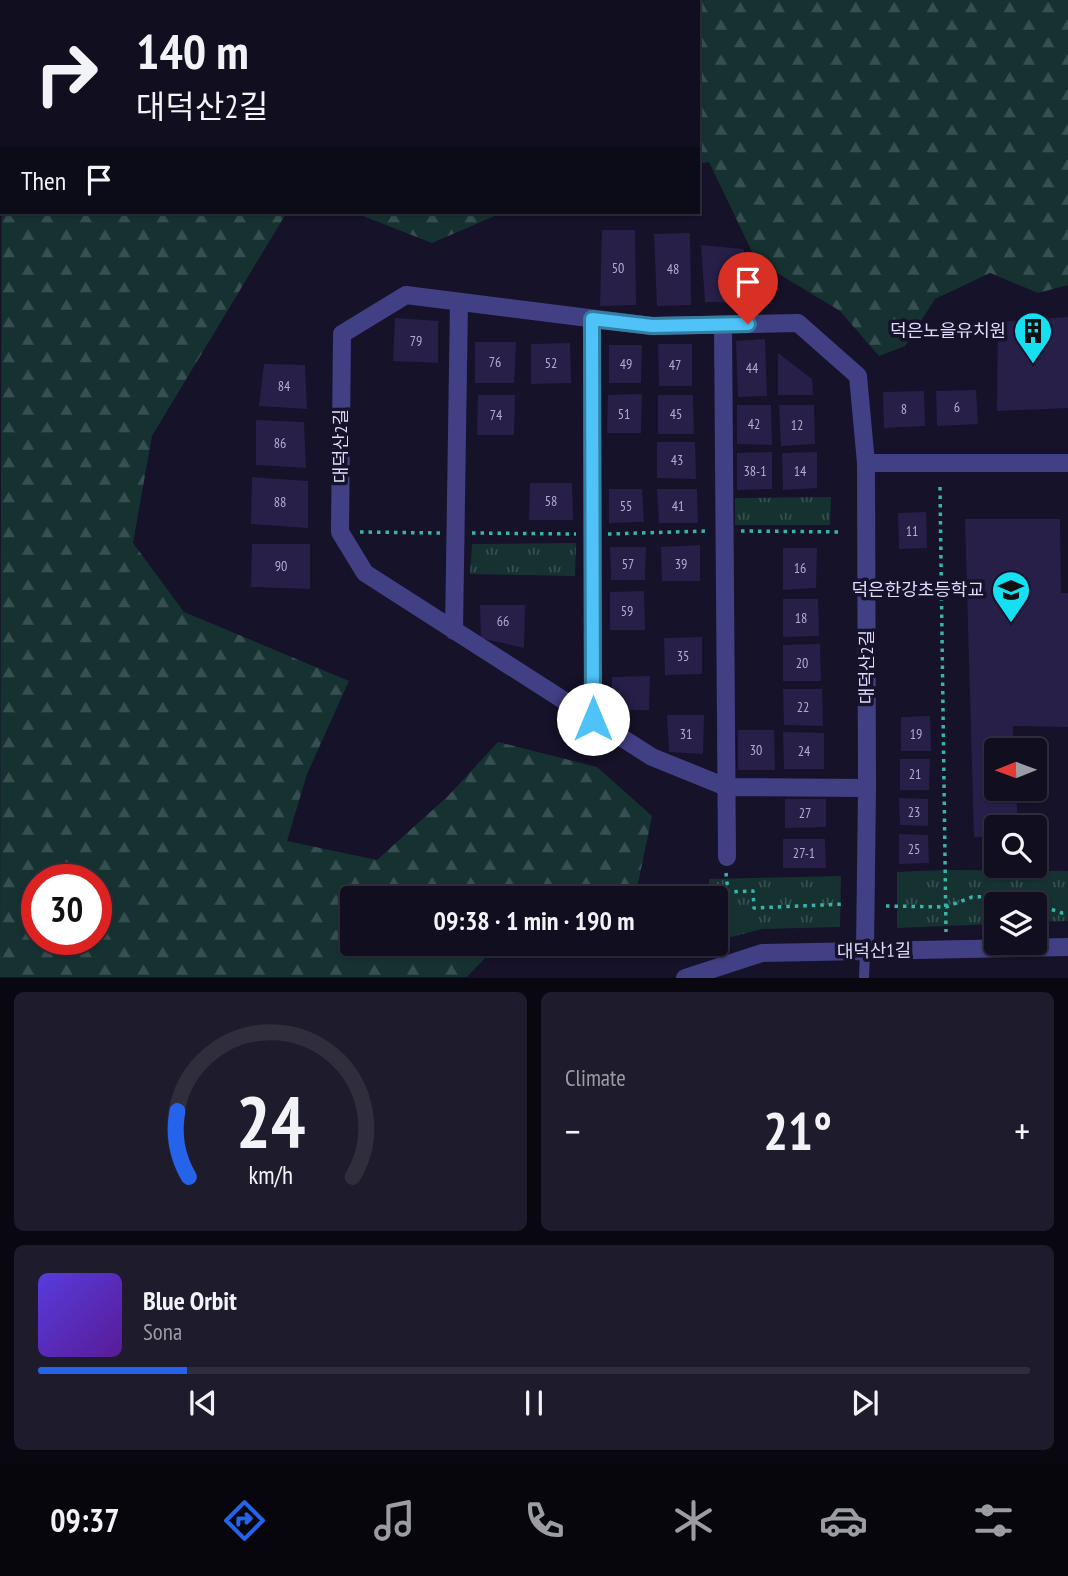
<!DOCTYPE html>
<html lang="en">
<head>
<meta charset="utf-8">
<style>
  :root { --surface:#100e1f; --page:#1e1c2c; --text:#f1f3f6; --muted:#9c9ca4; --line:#302e3d; --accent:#2563eb }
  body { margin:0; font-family:"PT Sans Narrow","Noto Sans KR",sans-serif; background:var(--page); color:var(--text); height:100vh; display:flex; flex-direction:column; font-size:26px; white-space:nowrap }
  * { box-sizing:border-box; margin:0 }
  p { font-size:23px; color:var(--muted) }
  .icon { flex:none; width:38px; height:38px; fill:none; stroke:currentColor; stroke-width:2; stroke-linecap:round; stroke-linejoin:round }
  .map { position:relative; height:978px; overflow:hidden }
  .sheet { display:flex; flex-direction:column; gap:14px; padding:14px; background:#090811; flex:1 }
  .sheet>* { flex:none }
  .hud { position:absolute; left:0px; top:0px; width:700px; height:214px; box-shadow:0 2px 5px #0004,0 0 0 2px var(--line); background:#100e1f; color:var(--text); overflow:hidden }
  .needle { width:46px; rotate:269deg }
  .tools { position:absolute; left:984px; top:738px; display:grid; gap:14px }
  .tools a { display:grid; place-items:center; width:63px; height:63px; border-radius:7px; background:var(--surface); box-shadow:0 2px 5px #0004,0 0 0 2px var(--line); font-size:35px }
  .speed { position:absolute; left:21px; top:864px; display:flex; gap:14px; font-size:35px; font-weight:700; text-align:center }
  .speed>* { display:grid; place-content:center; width:91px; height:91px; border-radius:50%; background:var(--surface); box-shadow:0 2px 5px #0004,0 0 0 2px var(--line); line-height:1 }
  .speed .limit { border:10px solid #d22; background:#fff; color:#111 }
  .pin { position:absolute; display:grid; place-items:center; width:60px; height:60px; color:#fff; margin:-72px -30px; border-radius:50% 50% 50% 0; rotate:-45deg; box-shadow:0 0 7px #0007 }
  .pin .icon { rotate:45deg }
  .me { position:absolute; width:77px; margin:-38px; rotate:0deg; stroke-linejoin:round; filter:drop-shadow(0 0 5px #0008) }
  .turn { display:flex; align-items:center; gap:24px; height:147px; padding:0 21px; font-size:32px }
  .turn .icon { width:91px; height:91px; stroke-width:2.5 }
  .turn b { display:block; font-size:49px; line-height:60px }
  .then { display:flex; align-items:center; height:66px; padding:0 21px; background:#0003; gap:14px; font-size:26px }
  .big { font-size:52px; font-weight:700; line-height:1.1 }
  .sheet .tile { flex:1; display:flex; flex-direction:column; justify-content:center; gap:10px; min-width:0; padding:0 24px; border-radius:10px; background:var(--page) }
  .sheet .dial { align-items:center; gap:0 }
  .dial svg { height:182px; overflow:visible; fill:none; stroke:var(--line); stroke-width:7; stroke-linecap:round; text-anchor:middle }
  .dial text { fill:var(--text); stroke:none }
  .song { display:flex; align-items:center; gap:21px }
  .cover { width:84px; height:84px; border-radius:10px; background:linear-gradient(135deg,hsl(250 70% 55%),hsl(270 70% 35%)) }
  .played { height:7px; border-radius:4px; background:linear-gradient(90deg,var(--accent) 15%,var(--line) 15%) }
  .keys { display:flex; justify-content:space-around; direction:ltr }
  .heat { display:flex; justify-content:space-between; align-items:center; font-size:38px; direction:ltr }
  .sheet .tiles { flex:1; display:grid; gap:14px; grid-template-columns:1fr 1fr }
  .tile:last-child { grid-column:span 2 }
  .trip { position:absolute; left:340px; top:886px; width:388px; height:70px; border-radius:7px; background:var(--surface); box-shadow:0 2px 5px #0004,0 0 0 2px var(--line); font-weight:700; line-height:70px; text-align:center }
  .dock { display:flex; height:112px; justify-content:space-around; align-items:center; background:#06060c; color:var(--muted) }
  .dock .icon { width:49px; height:49px }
  .dock .selected { color:var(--accent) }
  .dock b { font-size:32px; color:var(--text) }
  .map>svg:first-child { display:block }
  .forest { fill:url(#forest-firs); fill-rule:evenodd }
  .park { fill:url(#park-tufts) }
  .building { fill:#271f48 }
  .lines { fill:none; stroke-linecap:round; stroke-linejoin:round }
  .path { stroke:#38b4aa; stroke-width:3.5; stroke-dasharray:3.5 5; stroke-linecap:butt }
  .service { stroke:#414085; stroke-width:10 }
  .minor { stroke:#414085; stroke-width:18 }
  .route-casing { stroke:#337fa1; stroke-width:18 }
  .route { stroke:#4fc3f7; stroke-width:12 }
  .labels { text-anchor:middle; stroke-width:7; stroke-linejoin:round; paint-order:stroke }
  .number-label { font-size:14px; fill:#b1add0 }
  .poi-label { font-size:18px; fill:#dfdcfd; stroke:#151229; text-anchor:end }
  .street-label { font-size:18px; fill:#dfdcfd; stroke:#151229 }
</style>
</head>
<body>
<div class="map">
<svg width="1068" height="978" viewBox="0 0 1068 978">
  <defs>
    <pattern id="forest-firs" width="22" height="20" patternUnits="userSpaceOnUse" patternTransform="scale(1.75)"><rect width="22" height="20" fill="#153231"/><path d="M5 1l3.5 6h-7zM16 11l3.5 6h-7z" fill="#374f50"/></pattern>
    <pattern id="park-tufts" width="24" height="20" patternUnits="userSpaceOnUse" patternTransform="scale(1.75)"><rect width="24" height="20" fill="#153231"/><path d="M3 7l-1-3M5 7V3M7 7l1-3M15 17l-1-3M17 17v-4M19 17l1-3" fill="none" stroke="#374f50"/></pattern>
  </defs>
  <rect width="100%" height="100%" fill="#151229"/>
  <!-- forest -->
  <path class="forest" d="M6,0H1068V285L1038,293L990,273L935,299L905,346L879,356L840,311L756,260L709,162L698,164V2H4Z
    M2,4V212H287L152,436L133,543L184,612L349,681L307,774L287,841L377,860L448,796L498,742L597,767L652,816L635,898H352V943H576L552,951L485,958L467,977H0ZM37,880H96V940H37Z
    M353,212H504L432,243Z"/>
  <!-- park -->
  <path class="park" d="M831,497L830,525H735V498Z
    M576,543L575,576L470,574L472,544Z
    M945,870L1068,871V921L1034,922V905H996V924L897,928V872Z
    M841,876L840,927L762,929L716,941V898H709V879Z"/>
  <!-- building -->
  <path class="building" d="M602,230H635L636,305L600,306Z
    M690,233L691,305L657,306L654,234Z
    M701,245L744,249L747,303L705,302Z
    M1068,317V408L997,411L998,322Z
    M395,318L438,321V363L393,361Z
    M765,339L767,396L738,397L736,341Z
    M475,342H516L514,383H475Z
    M570,343L571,383L531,384V344Z
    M658,344H692V386H659Z
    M609,345H642L641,383H609Z
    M778,353L812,379L813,395H778Z
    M264,364L305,365L307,409L259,406Z
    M976,390L978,424L937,426L936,391Z
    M924,391L925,426L884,428L883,392Z
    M642,394L641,433H607L608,395Z
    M478,395H515L514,435H477Z
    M658,395H693L694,434H658Z
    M737,405H771L772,445L737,444Z
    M779,405H814L815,444L781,446Z
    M256,420L304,422L306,468L256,465Z
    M657,442H695L696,479L657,478Z
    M772,452V489L737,490V453Z
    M817,452V488L783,490L782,453Z
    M252,477L308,481V528L251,524Z
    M530,483H572L573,520H529Z
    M609,489H642L644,522L609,523Z
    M657,489H697L698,523H659Z
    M926,512L927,548L899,549L898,513Z
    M965,519H1060L1061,593H1068V727L1013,726L1014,751H996V789H1016L1018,828H996V837H974Z
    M252,544H310V589L251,587Z
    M700,545V581H662L661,547Z
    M610,547H646L645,580H611Z
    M783,548H817L816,588L783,590Z
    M644,591L645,630H610V592Z
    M783,599H818L819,636L783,637Z
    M480,605H525L524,648L481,638Z
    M702,637V674L665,675L664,638Z
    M820,644L821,681H783V645Z
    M650,676L649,710H612V677Z
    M783,689H822L823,726L784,725Z
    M667,715H704L703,754L669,752Z
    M930,716L931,751H901V717Z
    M738,730H774L775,770H738Z
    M783,732L824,733V769H784Z
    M900,759H930L929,790H900Z
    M899,798L928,799V826L900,825Z
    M785,799H826V827L785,828Z
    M899,834L928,835L929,863L899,864Z
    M783,839H825L826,868H783Z"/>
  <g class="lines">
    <!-- path -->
    <path class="path" d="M940,487L946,932
      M741,531L843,532
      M360,532L440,533
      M472,533L576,534
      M608,534L706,531
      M726,873L728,892L753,891L754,908L844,904
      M886,906L946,907L972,897L1013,896L1062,913H1068"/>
    <!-- service -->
    <path class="service" d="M864,978L865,952"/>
    <!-- minor -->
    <path class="minor" d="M592,319L593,720
      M723,325L727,857
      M866,463H1068
      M454,631L459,302
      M865,952L867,788L866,463L858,376L798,323L652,326L406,295L342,334L340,532L365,573L652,757L726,787L867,788
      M685,978L762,953L1068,947"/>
  </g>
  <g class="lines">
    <defs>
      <path id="route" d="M593,719L592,319L652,326L748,324"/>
    </defs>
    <!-- route casing -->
    <use href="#route" class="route-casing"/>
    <!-- route -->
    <use href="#route" class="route"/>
  </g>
  <!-- icons -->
  <defs>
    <symbol id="building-pin" viewBox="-11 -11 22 30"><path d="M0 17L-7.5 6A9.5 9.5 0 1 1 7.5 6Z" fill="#14e0f1" stroke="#151229"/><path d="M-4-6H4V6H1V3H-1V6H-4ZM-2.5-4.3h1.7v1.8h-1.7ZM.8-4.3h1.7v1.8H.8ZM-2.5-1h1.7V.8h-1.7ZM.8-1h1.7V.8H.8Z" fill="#111"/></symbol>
    <symbol id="school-pin" viewBox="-11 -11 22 30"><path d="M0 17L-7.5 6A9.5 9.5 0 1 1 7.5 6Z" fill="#14e0f1" stroke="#151229"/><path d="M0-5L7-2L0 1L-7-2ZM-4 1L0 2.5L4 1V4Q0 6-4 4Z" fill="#111"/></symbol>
  </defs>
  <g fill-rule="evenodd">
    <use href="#building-pin" x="1011" y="309" width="44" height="60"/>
    <use href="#school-pin" x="989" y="568" width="44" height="60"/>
  </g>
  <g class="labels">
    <!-- number labels -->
    <g class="number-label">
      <text x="618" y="273">50</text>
      <text x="673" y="274">48</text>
      <text x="416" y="346">79</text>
      <text x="495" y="367">76</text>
      <text x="551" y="368">52</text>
      <text x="626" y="369">49</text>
      <text x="675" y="370">47</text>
      <text x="752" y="373">44</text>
      <text x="284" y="391">84</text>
      <text x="957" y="412">6</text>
      <text x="904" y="414">8</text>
      <text x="624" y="419">51</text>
      <text x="676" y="419">45</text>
      <text x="496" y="420">74</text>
      <text x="754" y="429">42</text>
      <text x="797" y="430">12</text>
      <text x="280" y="448">86</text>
      <text x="677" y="465">43</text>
      <text x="755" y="476">38-1</text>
      <text x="800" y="476">14</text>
      <text x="551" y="506">58</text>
      <text x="280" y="507">88</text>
      <text x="626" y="511">55</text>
      <text x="678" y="511">41</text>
      <text x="912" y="536">11</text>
      <text x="628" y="569">57</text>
      <text x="681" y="569">39</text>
      <text x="281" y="571">90</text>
      <text x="800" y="573">16</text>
      <text x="627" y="616">59</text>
      <text x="801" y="623">18</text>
      <text x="503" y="626">66</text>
      <text x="683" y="661">35</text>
      <text x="802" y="668">20</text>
      <text x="803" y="712">22</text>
      <text x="686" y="739">31</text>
      <text x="916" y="739">19</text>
      <text x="756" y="755">30</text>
      <text x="804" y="756">24</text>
      <text x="915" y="779">21</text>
      <text x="914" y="817">23</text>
      <text x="805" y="818">27</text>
      <text x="914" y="854">25</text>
      <text x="804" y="858">27-1</text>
    </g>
    <!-- poi labels -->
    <g class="poi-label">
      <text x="1006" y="337">덕은노을유치원</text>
      <text x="984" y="596">덕은한강초등학교</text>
    </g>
    <!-- street labels -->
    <g class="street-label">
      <text transform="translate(341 446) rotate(-90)" y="6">대덕산2길</text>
      <text transform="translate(867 667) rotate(-90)" y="6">대덕산2길</text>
      <text transform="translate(874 951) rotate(-1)" y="6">대덕산1길</text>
    </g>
  </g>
</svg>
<div class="tools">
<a><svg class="needle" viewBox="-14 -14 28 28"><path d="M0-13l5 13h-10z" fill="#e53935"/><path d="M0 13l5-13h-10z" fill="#9c9ca4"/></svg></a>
<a><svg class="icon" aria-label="search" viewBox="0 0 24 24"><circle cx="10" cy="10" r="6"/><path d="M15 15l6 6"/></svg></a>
<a><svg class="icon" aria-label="layers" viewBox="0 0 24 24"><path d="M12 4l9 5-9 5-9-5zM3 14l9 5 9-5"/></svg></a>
</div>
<div class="speed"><div class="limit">30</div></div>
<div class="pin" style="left:748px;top:324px;background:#d93025"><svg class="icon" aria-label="arrive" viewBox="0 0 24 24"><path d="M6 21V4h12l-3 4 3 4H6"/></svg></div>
<svg class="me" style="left:593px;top:719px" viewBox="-20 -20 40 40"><circle r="19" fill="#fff"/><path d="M0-13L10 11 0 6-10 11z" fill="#4fc3f7"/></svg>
<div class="trip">09:38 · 1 min · 190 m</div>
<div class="hud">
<div class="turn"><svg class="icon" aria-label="right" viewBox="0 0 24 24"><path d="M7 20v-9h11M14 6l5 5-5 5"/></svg><div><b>140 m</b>대덕산2길</div></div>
<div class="then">Then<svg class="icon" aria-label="arrive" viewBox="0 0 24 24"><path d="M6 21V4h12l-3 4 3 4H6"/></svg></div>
</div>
</div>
<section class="sheet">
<div class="tiles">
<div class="tile dial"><svg viewBox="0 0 100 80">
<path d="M14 69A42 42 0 1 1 86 69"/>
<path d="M14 69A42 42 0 0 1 9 40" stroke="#2563eb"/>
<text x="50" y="56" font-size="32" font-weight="700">24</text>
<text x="50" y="72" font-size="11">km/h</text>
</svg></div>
<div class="tile"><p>Climate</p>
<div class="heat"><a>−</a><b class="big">21°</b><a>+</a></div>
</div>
<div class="tile">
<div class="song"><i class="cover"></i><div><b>Blue Orbit</b><p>Sona</p></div></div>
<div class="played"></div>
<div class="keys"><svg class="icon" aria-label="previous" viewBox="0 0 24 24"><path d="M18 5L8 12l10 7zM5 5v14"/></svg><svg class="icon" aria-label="pause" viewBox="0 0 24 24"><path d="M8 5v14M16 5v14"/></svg><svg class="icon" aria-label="next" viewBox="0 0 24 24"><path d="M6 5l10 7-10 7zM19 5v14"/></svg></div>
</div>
</div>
</section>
<nav class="dock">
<b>09:37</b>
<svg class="icon selected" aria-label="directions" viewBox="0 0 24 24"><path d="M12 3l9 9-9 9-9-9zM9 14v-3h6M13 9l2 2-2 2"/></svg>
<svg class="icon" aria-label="music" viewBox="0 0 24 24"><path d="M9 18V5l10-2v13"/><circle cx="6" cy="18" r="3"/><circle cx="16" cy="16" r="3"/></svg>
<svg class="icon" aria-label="phone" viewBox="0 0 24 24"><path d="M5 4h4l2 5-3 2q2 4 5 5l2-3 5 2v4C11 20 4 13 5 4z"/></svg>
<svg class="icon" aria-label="climate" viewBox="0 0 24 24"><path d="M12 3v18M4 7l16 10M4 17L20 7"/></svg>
<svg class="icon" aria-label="car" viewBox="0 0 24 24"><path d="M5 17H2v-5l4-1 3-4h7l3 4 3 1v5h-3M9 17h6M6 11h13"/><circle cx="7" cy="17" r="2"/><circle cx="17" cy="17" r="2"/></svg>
<svg class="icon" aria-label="filters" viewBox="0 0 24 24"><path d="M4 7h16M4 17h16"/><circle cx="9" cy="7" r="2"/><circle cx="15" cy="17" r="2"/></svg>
</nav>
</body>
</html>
